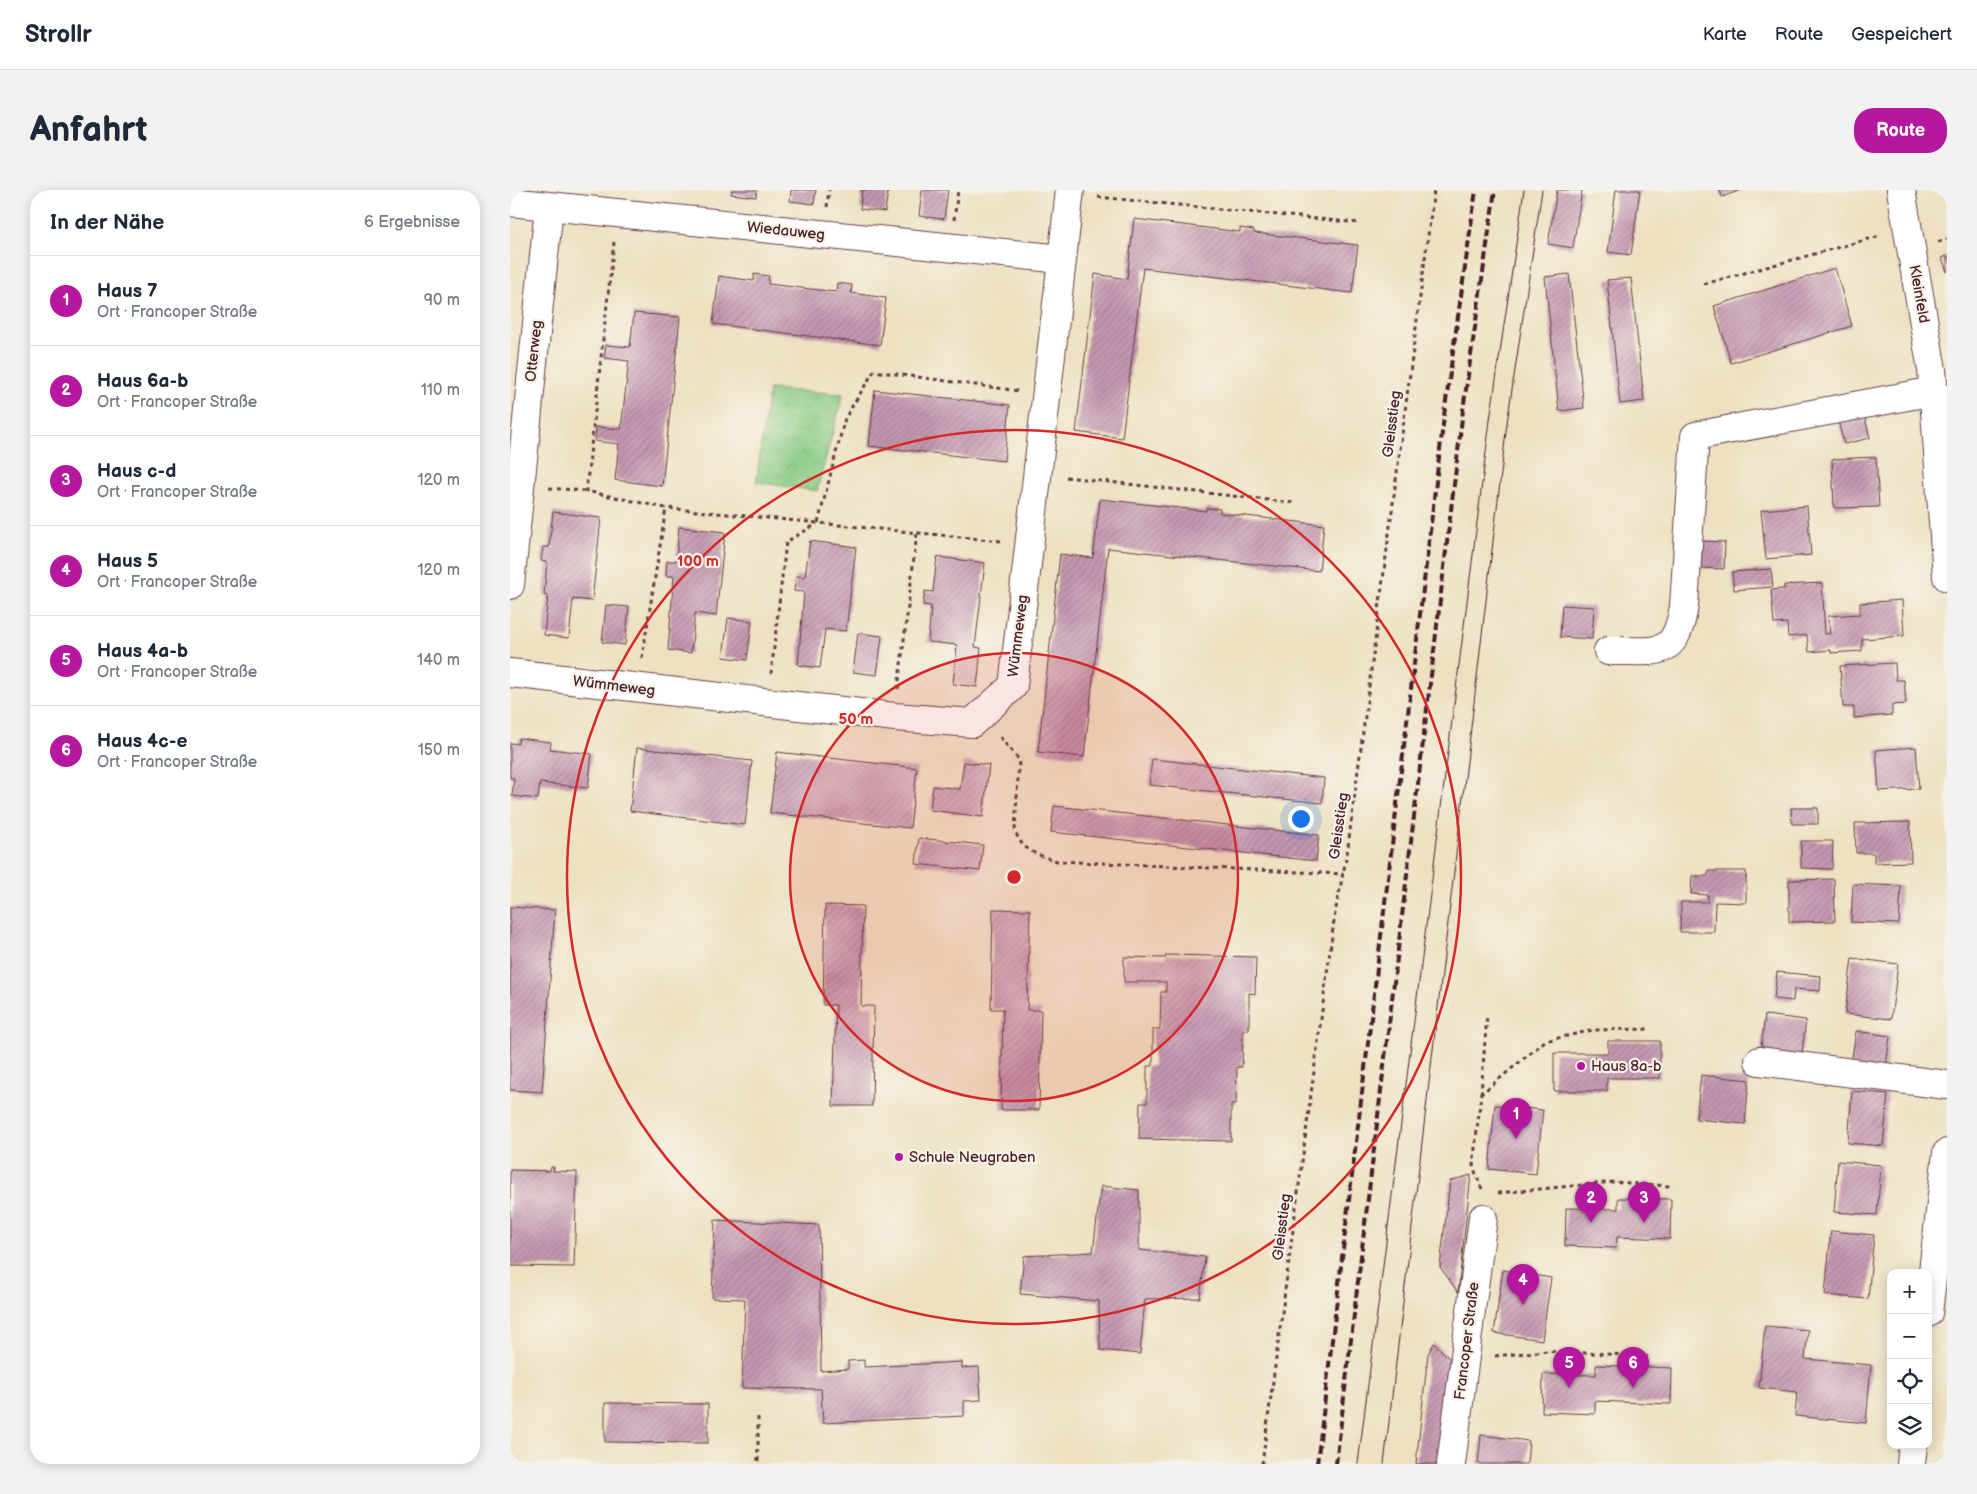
<!DOCTYPE html>
<html lang="de">
<head>
<meta charset="utf-8">
<style>
	body { margin:0; font-family:"Balsamiq Sans",sans-serif; background:#f2f2f3; color:#1f2937 }
	.controls { position:absolute; right:15px; bottom:15px; display:grid; overflow:hidden; border-radius:10px; box-shadow:0 2px 12px #0003 }
	.controls button { width:45px; height:45px; display:grid; place-items:center; padding:0; border:0; border-bottom:1px solid #e0e1e3; background:#fff; color:#1f2937; font:25px sans-serif }
	.you { position:absolute; left:790px; top:628px; width:18px; height:18px; margin:-12px; border:4px solid #fff; border-radius:50%; background:#1a73e8; box-shadow:0 0 0 8px #1a73e833 }
	.badge { display:grid; place-items:center; width:32px; height:32px; border-radius:50%; background:#b5179e; color:#fff; font-size:16px; font-weight:700 }
	.pin { position:absolute; translate:-50% -41px; filter:drop-shadow(0 1px 2px #0008) }
	.pin::after { content:''; position:absolute; top:26px; width:18px; height:15px; background:inherit; clip-path:polygon(0 0,100% 0,50% 100%) }
	.list { margin:0; padding:0; list-style:none }
	h2 { display:flex; justify-content:space-between; align-items:center; height:65px; margin:0; padding:0 20px; font-size:21px }
	h2 small { font-size:16px; font-weight:400; color:#747a83 }
	.list li { display:grid; grid-template-columns:32px 1fr auto; gap:15px; align-items:center; box-sizing:border-box; height:90px; padding:0 20px; border-top:1px solid #e0e1e3 }
	.list b { display:block; font-size:19px; white-space:nowrap }
	.list p { margin:0; font-size:16px; white-space:nowrap; color:#747a83 }
	.list em { font-size:16px; font-style:normal; color:#747a83 }
	.icon { flex:none; width:28px; height:28px; fill:none; stroke:currentColor; stroke-width:2; stroke-linecap:round; stroke-linejoin:round }
	.map { position:relative; flex:none; width:1437px; height:1274px; overflow:hidden; border-radius:20px }
	header { display:flex; align-items:center; gap:30px; box-sizing:border-box; height:70px; padding:0 25px; background:#fff; border-bottom:1px solid #e0e1e3 }
	header strong { font-size:24px }
	nav { display:flex; gap:28px; margin-inline-start:auto; font-size:18px }
	.intro { display:flex; align-items:center; justify-content:space-between; box-sizing:border-box; height:120px; padding:0 30px }
	h1 { margin:0; font-size:35px }
	.button { padding:12px 22px; border-radius:20px; background:#b5179e; color:#fff; font-size:18px; font-weight:700 }
	main { display:flex; gap:30px; padding:0 30px }
	aside { flex:1; background:#fff; border-radius:20px; box-shadow:0 2px 12px #0003 }
	.map>svg:first-child { display:block }
</style>
</head>
<body>
<header>
<strong>Strollr</strong>
<nav><a>Karte</a><a>Route</a><a>Gespeichert</a></nav>
</header>
<div class="intro"><h1>Anfahrt</h1><a class="button">Route</a></div>
<main>
<aside>
<h2>In der Nähe<small>6 Ergebnisse</small></h2>
<ul class="list">
<li><span class="badge">1</span><div><b>Haus 7</b><p>Ort · Francoper Straße</p></div><em>90 m</em></li>
<li><span class="badge">2</span><div><b>Haus 6a-b</b><p>Ort · Francoper Straße</p></div><em>110 m</em></li>
<li><span class="badge">3</span><div><b>Haus c-d</b><p>Ort · Francoper Straße</p></div><em>120 m</em></li>
<li><span class="badge">4</span><div><b>Haus 5</b><p>Ort · Francoper Straße</p></div><em>120 m</em></li>
<li><span class="badge">5</span><div><b>Haus 4a-b</b><p>Ort · Francoper Straße</p></div><em>140 m</em></li>
<li><span class="badge">6</span><div><b>Haus 4c-e</b><p>Ort · Francoper Straße</p></div><em>150 m</em></li>
</ul>
</aside>
<div class="map">
<svg width="1437" height="1274" viewBox="0 0 1437 1274">
	<defs>
		<pattern id="park-crowns" width="20" height="18" patternUnits="userSpaceOnUse" patternTransform="scale(1.25)"><rect width="20" height="18" fill="#88cb84"/><path d="M2 6a3 3 0 1 1 6 0M12 15a3 3 0 1 1 6 0" fill="none" stroke="#77ae72"/></pattern>
		<pattern id="building-hatch" width="6" height="6" patternUnits="userSpaceOnUse" patternTransform="scale(1.25)"><rect width="6" height="6" fill="#c497b1"/><path d="M-1 1l2-2M0 6l6-6M5 7l2-2" fill="none" stroke="#a17b90"/></pattern>
	</defs>
	<rect width="100%" height="100%" fill="#f7f3e8"/>
	<filter id="ink" filterUnits="userSpaceOnUse"><feTurbulence type="fractalNoise" baseFrequency=".02" numOctaves="2"/><feDisplacementMap in="SourceGraphic" scale="10" xChannelSelector="R" yChannelSelector="G"/><feConvolveMatrix kernelMatrix="1 2 1 2 8 2 1 2 1" color-interpolation-filters="sRGB"/></filter>
	<filter id="wash" filterUnits="userSpaceOnUse"><feTurbulence type="fractalNoise" baseFrequency=".0096" numOctaves="4" result="noise"/><feDisplacementMap in="SourceGraphic" scale="20" xChannelSelector="R" yChannelSelector="G"/><feGaussianBlur stdDeviation="1.12" result="paint"/><feColorMatrix in="noise" values="0 0 0 0 0 0 0 0 0 0 0 0 0 0 0 0 0 1.4 0 .05"/><feComposite in="paint" operator="in"/></filter>
	<g filter="url(#wash)">
		<rect width="100%" height="100%" fill="#ede1c1"/>
		<polygon fill="url(#park-crowns)" stroke="#697558" points="259,199 333,204 307,301 246,292"/>
		<g id="blocks">
			<g fill="url(#building-hatch)">
				<polygon points="222,0 247,0 246,7 221,4"/>
				<polygon points="281,0 306,0 304,14 280,11"/>
				<polygon points="352,0 378,0 375,22 350,19"/>
				<polygon points="412,0 438,0 434,29 409,26"/>
				<polygon points="1047,0 1072,0 1063,58 1038,54"/>
				<polygon points="1106,0 1130,0 1121,65 1098,62"/>
				<polygon points="1210,0 1231,0 1212,7"/>
				<polygon points="624,29 730,42 730,38 744,40 744,43 848,55 842,103 633,78 612,248 566,242 585,84 617,89"/>
				<polygon points="1437,66 1437,82 1432,68"/>
				<polygon points="1325,78 1342,136 1221,173 1204,116"/>
				<polygon points="244,84 259,86 258,94 326,102 327,93 342,95 341,103 376,108 370,155 203,134 209,86 244,91"/>
				<polygon points="1059,84 1074,218 1049,221 1035,87"/>
				<polygon points="1121,88 1134,211 1110,214 1097,90"/>
				<polygon points="124,123 170,127 152,296 105,290 109,254 85,251 86,237 111,239 119,171 94,168 96,155 120,157"/>
				<polygon points="365,200 500,215 494,271 359,256"/>
				<polygon points="1354,224 1360,248 1334,254 1328,231"/>
				<polygon points="1366,267 1369,317 1324,318 1322,269"/>
				<polygon points="590,309 696,321 696,318 710,319 710,323 814,335 809,381 598,358 574,567 528,562 550,364 583,368"/>
				<polygon points="1297,316 1301,365 1256,369 1251,320"/>
				<polygon points="43,322 91,328 82,411 63,409 59,448 34,445 38,406 34,405 37,372 31,371 33,357 39,357"/>
				<polygon points="169,337 215,342 206,426 185,423 181,463 158,460 164,386 156,386 157,371 166,371"/>
				<polygon points="300,351 346,357 336,441 315,439 310,478 288,475 294,402 284,401 286,386 295,387"/>
				<polygon points="1191,351 1215,352 1214,379 1190,378"/>
				<polygon points="427,367 475,373 465,457 471,458 467,497 443,494 447,455 418,452 421,416 413,415 415,401 423,402"/>
				<polygon points="1261,379 1263,397 1224,400 1222,382"/>
				<polygon points="1312,393 1315,444 1320,444 1318,426 1350,424 1350,413 1392,410 1394,446 1352,449 1352,461 1321,463 1321,460 1299,462 1297,445 1278,447 1277,433 1264,434 1261,400 1274,399 1274,395"/>
				<polygon points="96,415 119,417 115,455 92,452"/>
				<polygon points="1052,415 1084,417 1082,449 1050,447"/>
				<polygon points="218,428 242,431 237,470 213,467"/>
				<polygon points="348,443 372,446 367,485 343,482"/>
				<polygon points="1385,473 1386,490 1394,490 1396,514 1382,515 1382,525 1344,528 1344,517 1333,517 1330,476"/>
				<polygon points="9,548 41,552 40,559 82,564 78,598 30,593 28,609 2,606 4,588 0,588 0,553 8,554"/>
				<polygon points="1406,557 1409,599 1369,601 1366,560"/>
				<polygon points="127,558 242,571 235,635 120,621"/>
				<polygon points="267,562 407,578 400,638 260,623"/>
				<polygon points="642,569 814,588 812,613 639,595"/>
				<polygon points="454,572 479,575 473,627 420,620 423,596 450,599"/>
				<polygon points="544,616 809,645 806,671 541,642"/>
				<polygon points="1281,618 1308,618 1308,634 1282,634"/>
				<polygon points="1400,632 1401,672 1364,673 1364,663 1346,663 1345,633"/>
				<polygon points="409,648 473,655 470,681 406,674"/>
				<polygon points="1291,651 1323,651 1322,679 1291,678"/>
				<polygon points="1198,681 1236,681 1236,713 1205,712 1204,742 1170,742 1171,712 1198,712 1198,705 1181,704 1182,686 1198,686"/>
				<polygon points="1324,689 1325,731 1279,732 1279,690"/>
				<polygon points="1343,694 1391,696 1389,734 1341,732"/>
				<polygon points="315,715 353,716 351,816 364,816 362,916 323,916 326,815 313,815"/>
				<polygon points="0,717 45,720 32,902 0,900"/>
				<polygon points="483,719 520,720 517,820 531,820 529,920 491,920 493,819 481,819"/>
				<polygon points="656,765 746,767 745,804 739,803 739,840 733,840 732,877 727,877 726,914 721,914 721,951 629,949 630,913 637,913 637,876 643,876 643,839 650,839 651,802 656,802 656,792 614,792 614,767 656,768"/>
				<polygon points="1342,768 1388,774 1381,829 1335,824"/>
				<polygon points="1267,782 1311,786 1310,801 1284,799 1283,811 1264,809"/>
				<polygon points="1255,825 1296,830 1291,871 1250,865"/>
				<polygon points="1346,841 1380,846 1375,885 1340,881"/>
				<polygon points="1098,851 1150,851 1150,888 1097,888 1097,901 1044,901 1044,863 1098,863"/>
				<polygon points="1191,885 1239,890 1235,934 1186,929"/>
				<polygon points="1342,901 1378,904 1373,956 1338,953"/>
				<polygon points="985,915 1033,920 1026,984 979,979"/>
				<polygon points="1328,971 1371,975 1367,1025 1324,1022"/>
				<polygon points="41,977 44,977 43,981 67,982 64,1077 0,1076 0,980 40,981"/>
				<polygon points="961,985 948,1102 930,1077 940,991"/>
				<polygon points="591,996 629,1000 629,1060 695,1067 690,1108 635,1109 630,1164 590,1160 589,1111 510,1104 514,1066 583,1062"/>
				<polygon points="1108,1008 1161,1009 1160,1049 1107,1047 1106,1058 1055,1056 1056,1018 1108,1019"/>
				<polygon points="205,1030 309,1035 311,1181 338,1179 338,1171 354,1170 354,1177 452,1172 452,1178 469,1177 471,1210 454,1211 454,1226 313,1233 311,1199 232,1198 235,1109 202,1108"/>
				<polygon points="1321,1041 1364,1045 1358,1109 1315,1105"/>
				<polygon points="993,1080 1041,1088 1032,1150 984,1143"/>
				<polygon points="1255,1136 1298,1140 1295,1169 1361,1175 1356,1233 1285,1226 1287,1202 1249,1198"/>
				<polygon points="924,1153 940,1169 928,1274 906,1274 918,1164"/>
				<polygon points="1086,1175 1162,1178 1161,1214 1085,1211 1085,1224 1032,1222 1033,1184 1086,1185"/>
				<polygon points="95,1213 198,1214 198,1253 95,1252"/>
				<polygon points="971,1245 1019,1251 1017,1274 968,1274"/>
			</g>
		</g>
	</g>
	<g filter="url(#ink)">
		<use href="#blocks" fill-opacity="0" stroke="#623c42" stroke-width="1"/>
		<g fill="none" stroke-linecap="round" stroke-linejoin="round">
			<g stroke="#623c42" stroke-width="30">
				<g id="minor">
					<polyline points="1391,0 1422,180 1437,387"/>
					<polyline points="0,12 552,69"/>
					<polyline points="0,395 39,17"/>
					<path d="M1098,461c48,-1 67,10 76,-45l11,-170 239,-45"/>
					<polyline points="0,483 385,527 462,533 503,496 560,0"/>
					<polyline points="1249,871 1437,895"/>
					<polyline points="1418,1123 1437,963"/>
					<polyline points="941,1274 973,1028"/>
					<polyline points="1401,1274 1403,1255"/>
				</g>
			</g>
			<g stroke="#623c42" stroke-width="3" stroke-dasharray="4 4" stroke-linecap="butt">
				<polyline points="588,7 849,33"/>
				<polyline points="317,17 319,0"/>
				<polyline points="444,30 448,0"/>
				<polyline points="104,52 76,301 156,318 308,333"/>
				<polyline points="1428,52 1437,49"/>
				<polyline points="1194,94 1370,46"/>
				<polyline points="556,287 784,313"/>
				<polyline points="39,298 76,301"/>
				<polyline points="491,351 308,333 335,228 364,181 509,201"/>
				<polyline points="132,468 156,318"/>
				<polyline points="261,484 276,352 307,334"/>
				<polyline points="388,499 407,343"/>
				<path d="M490,547l19,23 -4,70c6,21 23,25 42,31l286,13"/>
				<polyline points="971,904 977,824"/>
				<polyline points="972,999 963,976 971,904 1035,851 1083,840 1141,839"/>
				<polyline points="988,1003 1104,992 1160,996"/>
				<polyline points="985,1166 1037,1161 1138,1166"/>
				<polyline points="248,1227 248,1274"/>
				<polyline points="752,1274 825,723 837,664 924,0"/>
			</g>
			<use href="#minor" stroke="#fff" stroke-width="28"/>
			<g stroke="#4a1f2b" stroke-width="1">
				<polyline points="848,1274 980,230 1014,0"/>
				<polyline points="874,1274 997,233 1032,0"/>
			</g>
			<g stroke="#4a1f2b" stroke-width="4" stroke-dasharray="8 4" stroke-linecap="butt">
				<polyline points="807,1274 935,218 966,0"/>
				<polyline points="826,1274 953,220 985,0"/>
			</g>
		</g>
	</g>
	<circle cx="504" cy="687" r="224" fill="#d62828" fill-opacity=".12"/>
	<g fill="none" stroke="#d62828" stroke-width="2.5">
		<circle cx="504" cy="687" r="224"/>
		<circle cx="504" cy="687" r="447"/>
	</g>
	<g fill="#b5179e" stroke="#f7f3e8" stroke-width="2">
		<circle cx="1071" cy="876" r="5"/>
		<circle cx="389" cy="967" r="5"/>
	</g>
	<g text-anchor="middle" dominant-baseline="central" stroke-width="4.5" stroke-linejoin="round" paint-order="stroke">
		<g font-size="15" fill="#4a1f2b" stroke="#f7f3e8">
			<text transform="translate(276 41) rotate(6)">Wiedauweg</text>
			<text transform="translate(1409 104) rotate(80)">Kleinfeld</text>
			<text transform="translate(24 161) rotate(-84)">Otterweg</text>
			<text transform="translate(882 234) rotate(-83)">Gleisstieg</text>
			<text transform="translate(508 446) rotate(-83)">Wümmeweg</text>
			<text transform="translate(104 496) rotate(7)">Wümmeweg</text>
			<text transform="translate(829 636) rotate(-82)">Gleisstieg</text>
			<text transform="translate(772 1037) rotate(-83)">Gleisstieg</text>
			<text transform="translate(957 1151) rotate(-83)">Francoper Straße</text>
		</g>
		<g font-size="15" fill="#4a1f2b" stroke="#f7f3e8" text-anchor="start">
			<text x="1081" y="876">Haus 8a-b</text>
			<text x="399" y="967">Schule Neugraben</text>
		</g>
	</g>
	<circle cx="504" cy="687" r="8" fill="#d62828" stroke="#f7f3e8" stroke-width="2.5"/>
	<g font-size="15" text-anchor="middle" font-weight="bold" fill="#d62828" stroke="#f7f3e8" stroke-width="4.5" stroke-linejoin="round" paint-order="stroke">
		<text x="188" y="376">100 m</text>
		<text x="346" y="534">50 m</text>
	</g>
</svg>
<div class="controls">
<button>+</button>
<button>−</button>
<button><svg class="icon" aria-label="locate" viewBox="0 0 24 24"><circle cx="12" cy="12" r="6"/><path d="M12 2v4M12 18v4M2 12h4M18 12h4"/></svg></button>
<button><svg class="icon" aria-label="layers" viewBox="0 0 24 24"><path d="M12 4l9 5-9 5-9-5zM3 14l9 5 9-5"/></svg></button>
</div>
<div class="you"></div>
<div class="pin badge" style="left:1006px;top:949px">1</div>
<div class="pin badge" style="left:1081px;top:1033px">2</div>
<div class="pin badge" style="left:1134px;top:1033px">3</div>
<div class="pin badge" style="left:1013px;top:1115px">4</div>
<div class="pin badge" style="left:1059px;top:1198px">5</div>
<div class="pin badge" style="left:1123px;top:1198px">6</div>
</div>
</main>
</body>
</html>
